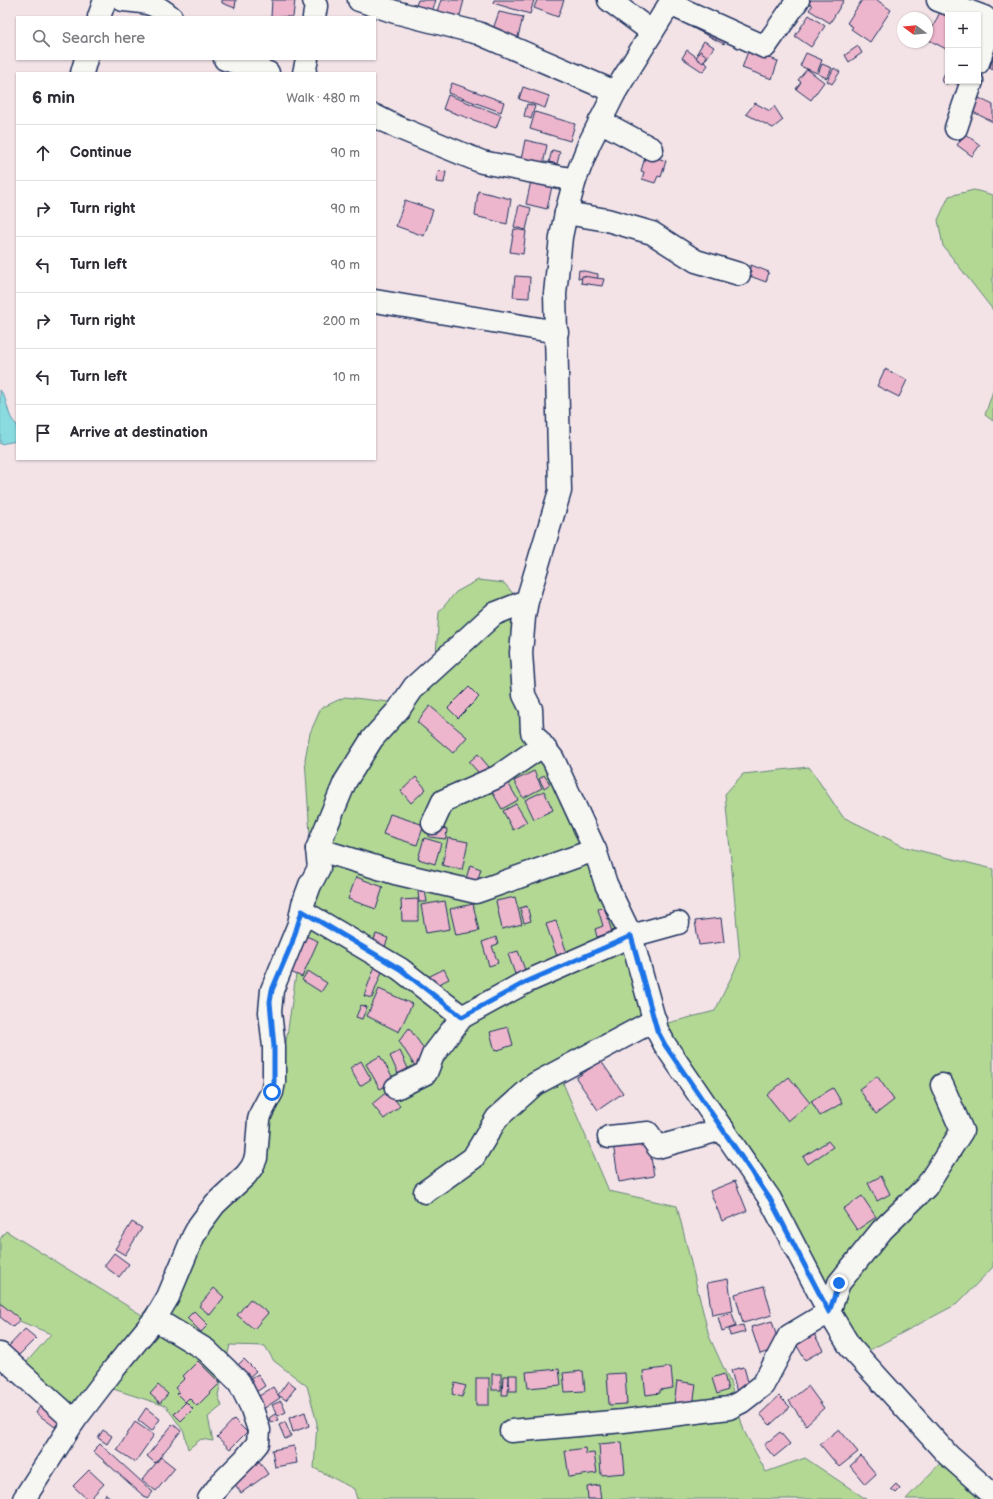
<!DOCTYPE html>
<html lang="en">
<head>
<meta charset="utf-8">
<style>
	body { margin:0; font-family:"Balsamiq Sans",sans-serif; background:#f2f2f3; color:#2b2b33 }
	.controls { position:absolute; right:12px; top:12px; display:grid; overflow:hidden; border-radius:0px; box-shadow:0 1px 3px #0004 }
	.controls button { width:36px; height:36px; display:grid; place-items:center; padding:0; border:0; border-bottom:1px solid #e1e1e2; background:#fff; color:#2b2b33; font:20px sans-serif }
	.compass { position:absolute; left:897px; top:12px; width:36px; height:36px; border-radius:50%; background:#fff; box-shadow:0 1px 3px #0004; rotate:286deg }
	.stop { position:absolute; width:12px; height:12px; margin:-9px; border:3px solid #1a73e8; border-radius:50%; background:#fff }
	.stop.end { background:#1a73e8; border-color:#fff; box-shadow:0 1px 4px #0008 }
	.list { margin:0; padding:0; list-style:none }
	h2 { display:flex; justify-content:space-between; align-items:center; height:52px; margin:0; padding:0 16px; font-size:17px }
	h2 small { font-size:13px; font-weight:400; color:#7c7c81 }
	.list li { display:grid; grid-template-columns:26px 1fr auto; gap:12px; align-items:center; box-sizing:border-box; height:56px; padding:0 16px; border-top:1px solid #e1e1e2 }
	.list b { display:block; font-size:15px; white-space:nowrap }
	.list em { font-size:13px; font-style:normal; color:#7c7c81 }
	.icon { flex:none; width:22px; height:22px; fill:none; stroke:currentColor; stroke-width:2; stroke-linecap:round; stroke-linejoin:round }
	.map { position:relative; flex:none; width:993px; height:1499px; overflow:hidden }
	.search { position:absolute; background:#fff; box-shadow:0 1px 3px #0004; left:16px; top:16px; width:360px; height:44px; display:flex; align-items:center; gap:10px; box-sizing:border-box; padding:0 14px; border-radius:0px; color:#7c7c81; font-size:15px }
	.panel { position:absolute; background:#fff; box-shadow:0 1px 3px #0004; left:16px; top:72px; width:360px; height:388px; border-radius:0px }
	.map>svg:first-child { display:block }
</style>
</head>
<body>
<div class="map">
<svg width="993" height="1499" viewBox="0 0 993 1499">
	<rect width="100%" height="100%" fill="#f3e3e7"/>
	<filter id="ink" filterUnits="userSpaceOnUse"><feTurbulence type="fractalNoise" baseFrequency=".025" numOctaves="2"/><feDisplacementMap in="SourceGraphic" scale="8" xChannelSelector="R" yChannelSelector="G"/><feConvolveMatrix kernelMatrix="1 2 1 2 8 2 1 2 1" color-interpolation-filters="sRGB"/></filter>
	<g filter="url(#ink)">
		<g fill="#b3d894" stroke="#678479">
			<polygon points="974,190 993,195 993,310 943,246 938,220 949,196"/>
			<polygon points="993,391 993,421 985,415"/>
			<polygon points="478,580 504,583 522,604 532,704 612,879 652,1027 715,1011 740,959 725,794 743,774 809,767 843,817 905,847 993,869 993,1267 957,1304 849,1361 773,1211 652,1027 560,1076 609,1191 677,1206 709,1336 730,1382 744,1431 766,1472 805,1458 866,1499 357,1499 354,1489 314,1468 317,1423 307,1386 274,1361 265,1346 230,1345 218,1395 222,1406 208,1417 213,1441 201,1439 188,1449 184,1432 166,1406 107,1387 80,1419 19,1371 51,1334 0,1313 0,1239 6,1231 142,1315 186,1257 235,1186 284,1056 312,865 305,759 310,733 321,708 345,697 398,703 435,668 439,612 456,592"/>
			<polygon points="948,1455 993,1499 906,1499"/>
		</g>
		<path fill="#89dbdf" stroke="#5d96ab" d="M0,390c9,10 6,27 17,35v16l-17,3z"/>
		<g fill="#edb6cc" stroke="#1b2f5e">
			<polygon points="222,0 236,0 235,8 222,3"/>
			<polygon points="272,0 295,0 293,17 271,17"/>
			<polygon points="418,0 436,0 430,17 414,11"/>
			<polygon points="441,0 464,0 458,23 435,17"/>
			<polygon points="494,0 534,0 530,14 493,3"/>
			<polygon points="537,0 564,0 558,17 534,8"/>
			<polygon points="811,0 844,0 830,23 809,10 812,6 809,3"/>
			<polygon points="862,0 877,0 891,10 870,42 851,29 853,27 847,23"/>
			<polygon points="499,12 523,17 517,41 492,32"/>
			<polygon points="940,12 948,16 948,50 927,39"/>
			<polygon points="809,15 825,26 811,47 795,36"/>
			<polygon points="692,16 729,35 724,44 687,25"/>
			<polygon points="704,41 714,47 706,59 697,53"/>
			<polygon points="858,46 862,53 849,62 845,55"/>
			<polygon points="687,50 708,65 703,72 682,58"/>
			<polygon points="700,51 707,56 703,63 696,58"/>
			<polygon points="748,51 778,61 772,79 742,68"/>
			<polygon points="806,53 822,60 817,73 800,66"/>
			<polygon points="993,56 993,69 990,68"/>
			<polygon points="822,64 832,68 827,78 818,74"/>
			<polygon points="948,67 949,81 947,84 941,81"/>
			<polygon points="834,68 840,72 832,84 827,81"/>
			<polygon points="807,69 824,82 811,100 796,89 801,82 798,80"/>
			<polygon points="951,81 961,81 959,85"/>
			<polygon points="452,83 504,102 501,112 448,93"/>
			<polygon points="523,87 549,96 545,108 519,99"/>
			<polygon points="448,95 501,115 496,128 443,109"/>
			<polygon points="977,97 993,105 993,122 971,111"/>
			<polygon points="755,103 770,111 774,106 783,120 773,128 746,114"/>
			<polygon points="527,104 535,106 531,119 524,116"/>
			<polygon points="535,112 575,124 570,141 530,129"/>
			<polygon points="965,134 980,145 972,156 957,145"/>
			<polygon points="525,140 547,145 543,165 521,160"/>
			<polygon points="552,150 560,152 557,164 549,162"/>
			<polygon points="646,154 666,161 661,177 658,176 655,183 642,179 644,172 641,171"/>
			<polygon points="438,171 446,172 444,183 436,182"/>
			<polygon points="531,181 552,186 547,209 526,204"/>
			<polygon points="478,191 511,199 507,224 475,216"/>
			<polygon points="405,200 433,210 424,236 396,226"/>
			<polygon points="519,205 531,208 526,230 514,227"/>
			<polygon points="514,229 526,231 523,254 510,252"/>
			<polygon points="751,265 769,272 766,282 747,275"/>
			<polygon points="579,270 598,274 597,282 578,278"/>
			<polygon points="515,276 530,277 529,298 513,297"/>
			<polygon points="582,276 604,279 602,286 581,283"/>
			<polygon points="885,369 907,380 899,397 877,386"/>
			<polygon points="469,687 479,697 458,718 448,708"/>
			<polygon points="430,706 467,737 453,753 417,722"/>
			<polygon points="478,754 494,773 485,780 469,762"/>
			<polygon points="534,771 542,788 523,798 514,781"/>
			<polygon points="544,775 550,784 544,788 539,779"/>
			<polygon points="416,777 426,789 411,803 401,791"/>
			<polygon points="507,781 518,800 502,809 491,790"/>
			<polygon points="544,791 553,810 534,819 525,800"/>
			<polygon points="516,804 527,822 513,830 503,811"/>
			<polygon points="390,814 424,825 417,845 383,834"/>
			<polygon points="430,827 447,829 446,839 429,837"/>
			<polygon points="424,838 441,843 435,864 418,859"/>
			<polygon points="448,838 468,842 462,870 442,865"/>
			<polygon points="470,865 481,869 477,882 466,879"/>
			<polygon points="356,877 383,887 376,909 348,899"/>
			<polygon points="425,890 427,902 419,902 418,891"/>
			<polygon points="515,897 522,924 502,929 496,901"/>
			<polygon points="418,899 418,921 402,921 401,900"/>
			<polygon points="445,901 450,929 426,933 421,905"/>
			<polygon points="473,904 479,931 456,935 450,909"/>
			<polygon points="527,906 531,921 524,923 520,908"/>
			<polygon points="604,907 614,938 608,940 606,934 597,937 595,929 603,926 598,909"/>
			<polygon points="721,918 724,942 699,945 695,921"/>
			<polygon points="556,921 569,959 559,962 546,924"/>
			<polygon points="301,934 318,941 302,977 286,970"/>
			<polygon points="376,934 388,938 385,947 373,943"/>
			<polygon points="496,937 498,944 492,946 498,963 489,966 482,942"/>
			<polygon points="518,951 525,970 515,974 508,954"/>
			<polygon points="376,963 384,966 372,998 364,996"/>
			<polygon points="444,969 449,979 433,987 428,977"/>
			<polygon points="308,971 327,983 321,992 302,980"/>
			<polygon points="379,989 412,1004 399,1032 367,1016"/>
			<polygon points="361,1005 367,1007 362,1019 356,1017"/>
			<polygon points="508,1027 513,1045 495,1051 490,1032"/>
			<polygon points="409,1028 427,1053 418,1071 399,1041"/>
			<polygon points="400,1051 411,1075 401,1080 390,1056"/>
			<polygon points="380,1056 395,1081 380,1089 366,1064"/>
			<polygon points="361,1061 371,1079 360,1086 350,1068"/>
			<polygon points="601,1061 623,1093 598,1110 576,1078"/>
			<polygon points="877,1076 894,1100 876,1114 859,1089"/>
			<polygon points="789,1077 810,1103 788,1121 767,1095"/>
			<polygon points="833,1088 842,1103 820,1116 811,1101"/>
			<polygon points="388,1091 400,1106 384,1119 372,1104"/>
			<polygon points="648,1138 654,1176 619,1182 613,1144"/>
			<polygon points="828,1141 833,1147 808,1164 803,1157"/>
			<polygon points="881,1176 890,1194 877,1201 868,1183"/>
			<polygon points="735,1181 747,1211 722,1221 710,1191"/>
			<polygon points="862,1196 876,1217 857,1230 843,1209"/>
			<polygon points="132,1222 142,1228 125,1255 115,1249"/>
			<polygon points="114,1253 129,1264 119,1277 104,1266"/>
			<polygon points="728,1279 733,1311 712,1315 707,1283"/>
			<polygon points="764,1286 772,1315 743,1323 735,1294"/>
			<polygon points="214,1288 224,1297 210,1315 199,1306"/>
			<polygon points="250,1299 268,1313 254,1329 237,1315"/>
			<polygon points="0,1303 20,1319 13,1327 0,1317"/>
			<polygon points="194,1311 208,1325 201,1332 187,1318"/>
			<polygon points="732,1313 736,1326 722,1331 718,1317"/>
			<polygon points="772,1321 780,1348 760,1354 751,1327"/>
			<polygon points="743,1325 745,1332 730,1336 729,1329"/>
			<polygon points="25,1329 36,1338 19,1355 8,1347"/>
			<polygon points="814,1334 823,1350 805,1360 796,1344"/>
			<polygon points="244,1359 256,1371 245,1381 233,1370"/>
			<polygon points="198,1361 220,1383 197,1406 189,1398 185,1402 177,1394 179,1392 175,1388 185,1378 183,1376"/>
			<polygon points="671,1367 673,1388 660,1390 660,1393 646,1395 643,1371"/>
			<polygon points="744,1367 751,1393 738,1396 731,1370"/>
			<polygon points="559,1369 561,1385 528,1388 526,1372"/>
			<polygon points="583,1371 585,1391 565,1392 563,1373"/>
			<polygon points="625,1373 627,1404 609,1405 607,1374"/>
			<polygon points="258,1374 265,1386 250,1396 242,1384"/>
			<rect x="492" y="1374" width="9" height="16"/>
			<polygon points="724,1374 728,1390 717,1394 712,1378"/>
			<rect x="509" y="1375" width="8" height="16"/>
			<polygon points="503,1376 509,1376 508,1395 502,1395"/>
			<rect x="476" y="1378" width="13" height="27"/>
			<polygon points="288,1381 296,1387 286,1400 278,1395"/>
			<polygon points="677,1381 696,1384 693,1406 674,1404"/>
			<polygon points="455,1383 466,1386 462,1397 452,1394"/>
			<polygon points="158,1385 168,1394 160,1403 150,1394"/>
			<polygon points="808,1386 824,1408 806,1425 789,1401"/>
			<polygon points="273,1387 280,1398 263,1409 256,1398"/>
			<polygon points="779,1396 790,1407 770,1425 760,1414"/>
			<polygon points="281,1401 286,1412 278,1416 272,1405"/>
			<polygon points="186,1402 193,1409 181,1421 174,1414"/>
			<polygon points="42,1403 62,1417 55,1427 36,1413"/>
			<polygon points="146,1408 160,1419 152,1431 138,1420"/>
			<polygon points="305,1412 309,1426 293,1432 289,1418"/>
			<polygon points="275,1414 278,1420 271,1423 269,1418"/>
			<polygon points="234,1419 247,1432 230,1449 217,1437"/>
			<polygon points="135,1422 154,1435 135,1462 117,1450"/>
			<polygon points="285,1422 291,1436 285,1439 279,1425"/>
			<polygon points="173,1424 181,1431 155,1463 147,1456"/>
			<polygon points="839,1429 858,1452 839,1467 820,1444"/>
			<polygon points="103,1430 112,1436 107,1444 98,1438"/>
			<polygon points="780,1432 790,1444 774,1457 764,1445"/>
			<polygon points="622,1442 625,1473 601,1475 599,1444"/>
			<polygon points="100,1444 153,1492 147,1499 93,1451"/>
			<polygon points="294,1446 297,1463 275,1467 272,1450"/>
			<polygon points="585,1448 586,1454 594,1453 597,1473 569,1477 565,1451"/>
			<polygon points="861,1456 876,1474 865,1484 850,1466"/>
			<polygon points="161,1457 175,1468 156,1491 142,1480"/>
			<polygon points="259,1461 268,1474 241,1493 232,1480"/>
			<polygon points="89,1470 104,1484 90,1499 87,1499 73,1486"/>
			<polygon points="896,1484 900,1489 896,1493 891,1489"/>
			<polygon points="599,1485 601,1499 588,1499 587,1487"/>
			<polygon points="106,1494 112,1499 103,1499"/>
		</g>
		<g fill="none" stroke-linecap="round" stroke-linejoin="round">
			<g stroke="#1b2f5e" stroke-width="25">
				<g id="minor">
					<path d="M123,0c23,2 30,2 48,17"/>
					<polyline points="359,0 395,12 478,33 615,92"/>
					<polyline points="609,0 652,32"/>
					<polyline points="672,0 615,92 589,144 575,180 566,213 561,237 555,294 560,491 527,601 524,617 521,653 524,695 531,709 532,732 553,759 595,850 606,884 631,936 657,1030 665,1045 770,1199 829,1312 850,1347 948,1455 993,1495"/>
					<polyline points="938,0 984,17 990,22 990,28 978,63"/>
					<polyline points="670,4 765,47 798,0"/>
					<polyline points="99,17 105,0"/>
					<polyline points="314,17 316,6 314,0"/>
					<polyline points="225,59 268,73"/>
					<polyline points="82,73 86,59"/>
					<polyline points="304,73 307,59"/>
					<polyline points="375,116 397,127 482,162 575,180"/>
					<polyline points="600,121 652,149"/>
					<polyline points="956,128 972,81"/>
					<polyline points="566,213 607,220 652,233 696,261 739,274"/>
					<polyline points="375,301 557,332"/>
					<polyline points="433,823 443,801 497,777 542,746"/>
					<polyline points="317,849 395,873 476,892 595,850"/>
					<polyline points="302,911 400,969 462,1017"/>
					<polyline points="396,1088 426,1073 433,1055 462,1017 526,982 631,936 678,923"/>
					<polyline points="609,1137 648,1133 658,1147 723,1129"/>
					<polyline points="425,1192 473,1158 497,1118 535,1084 655,1020"/>
					<polyline points="155,1319 168,1297 193,1237 200,1224 215,1204 246,1175 252,1167 256,1158 259,1120 261,1113 272,1092 274,1082 274,1047 270,1012 272,990 299,924 303,904 310,885 319,868 317,849 345,782 372,739 399,709 414,687 494,614 527,601"/>
					<polyline points="0,1354 74,1421 113,1370 155,1319 206,1350 239,1382 251,1406 259,1430 258,1443 245,1459 221,1483 209,1499"/>
					<polyline points="511,1431 623,1421 729,1408 741,1402 763,1385 789,1336 829,1312 839,1283 882,1230 926,1187 962,1131 942,1085"/>
					<polyline points="24,1499 74,1421"/>
				</g>
			</g>
			<use href="#minor" stroke="#f6f6f2" stroke-width="22"/>
		</g>
	</g>
	<g fill="none" stroke-linecap="round" stroke-linejoin="round" filter="url(#ink)">
		<polyline stroke="#1a73e8" stroke-width="5" points="272,1092 274,1082 274,1047 270,1002 272,990 292,943 302,911 400,969 462,1017 526,982 631,936 657,1030 665,1045 770,1199 829,1312 839,1283"/>
	</g>
</svg>
<div class="controls">
<button>+</button>
<button>−</button>
</div>
<svg class="compass" viewBox="-18 -18 36 36"><path d="M0-13l5 13h-10z" fill="#e53935"/><path d="M0 13l5-13h-10z" fill="#7c7c81"/></svg>
<div class="stop" style="left:272px;top:1092px"></div>
<div class="stop end" style="left:839px;top:1283px"></div>
<div class="search"><svg class="icon" aria-label="search" viewBox="0 0 24 24"><circle cx="10" cy="10" r="6"/><path d="M15 15l6 6"/></svg>Search here</div>
<section class="panel">
<h2>6 min<small>Walk · 480 m</small></h2>
<ul class="list">
<li><svg class="icon" aria-label="ahead" viewBox="0 0 24 24"><path d="M12 20V5M6 11l6-6 6 6"/></svg><div><b>Continue</b></div><em>90 m</em></li>
<li><svg class="icon" aria-label="right" viewBox="0 0 24 24"><path d="M7 20v-9h11M14 6l5 5-5 5"/></svg><div><b>Turn right</b></div><em>90 m</em></li>
<li><svg class="icon" aria-label="left" viewBox="0 0 24 24"><path d="M17 20v-9H6M10 6l-5 5 5 5"/></svg><div><b>Turn left</b></div><em>90 m</em></li>
<li><svg class="icon" aria-label="right" viewBox="0 0 24 24"><path d="M7 20v-9h11M14 6l5 5-5 5"/></svg><div><b>Turn right</b></div><em>200 m</em></li>
<li><svg class="icon" aria-label="left" viewBox="0 0 24 24"><path d="M17 20v-9H6M10 6l-5 5 5 5"/></svg><div><b>Turn left</b></div><em>10 m</em></li>
<li><svg class="icon" aria-label="arrive" viewBox="0 0 24 24"><path d="M6 21V4h12l-3 4 3 4H6"/></svg><div><b>Arrive at destination</b></div></li>
</ul>
</section>
</div>
</body>
</html>
